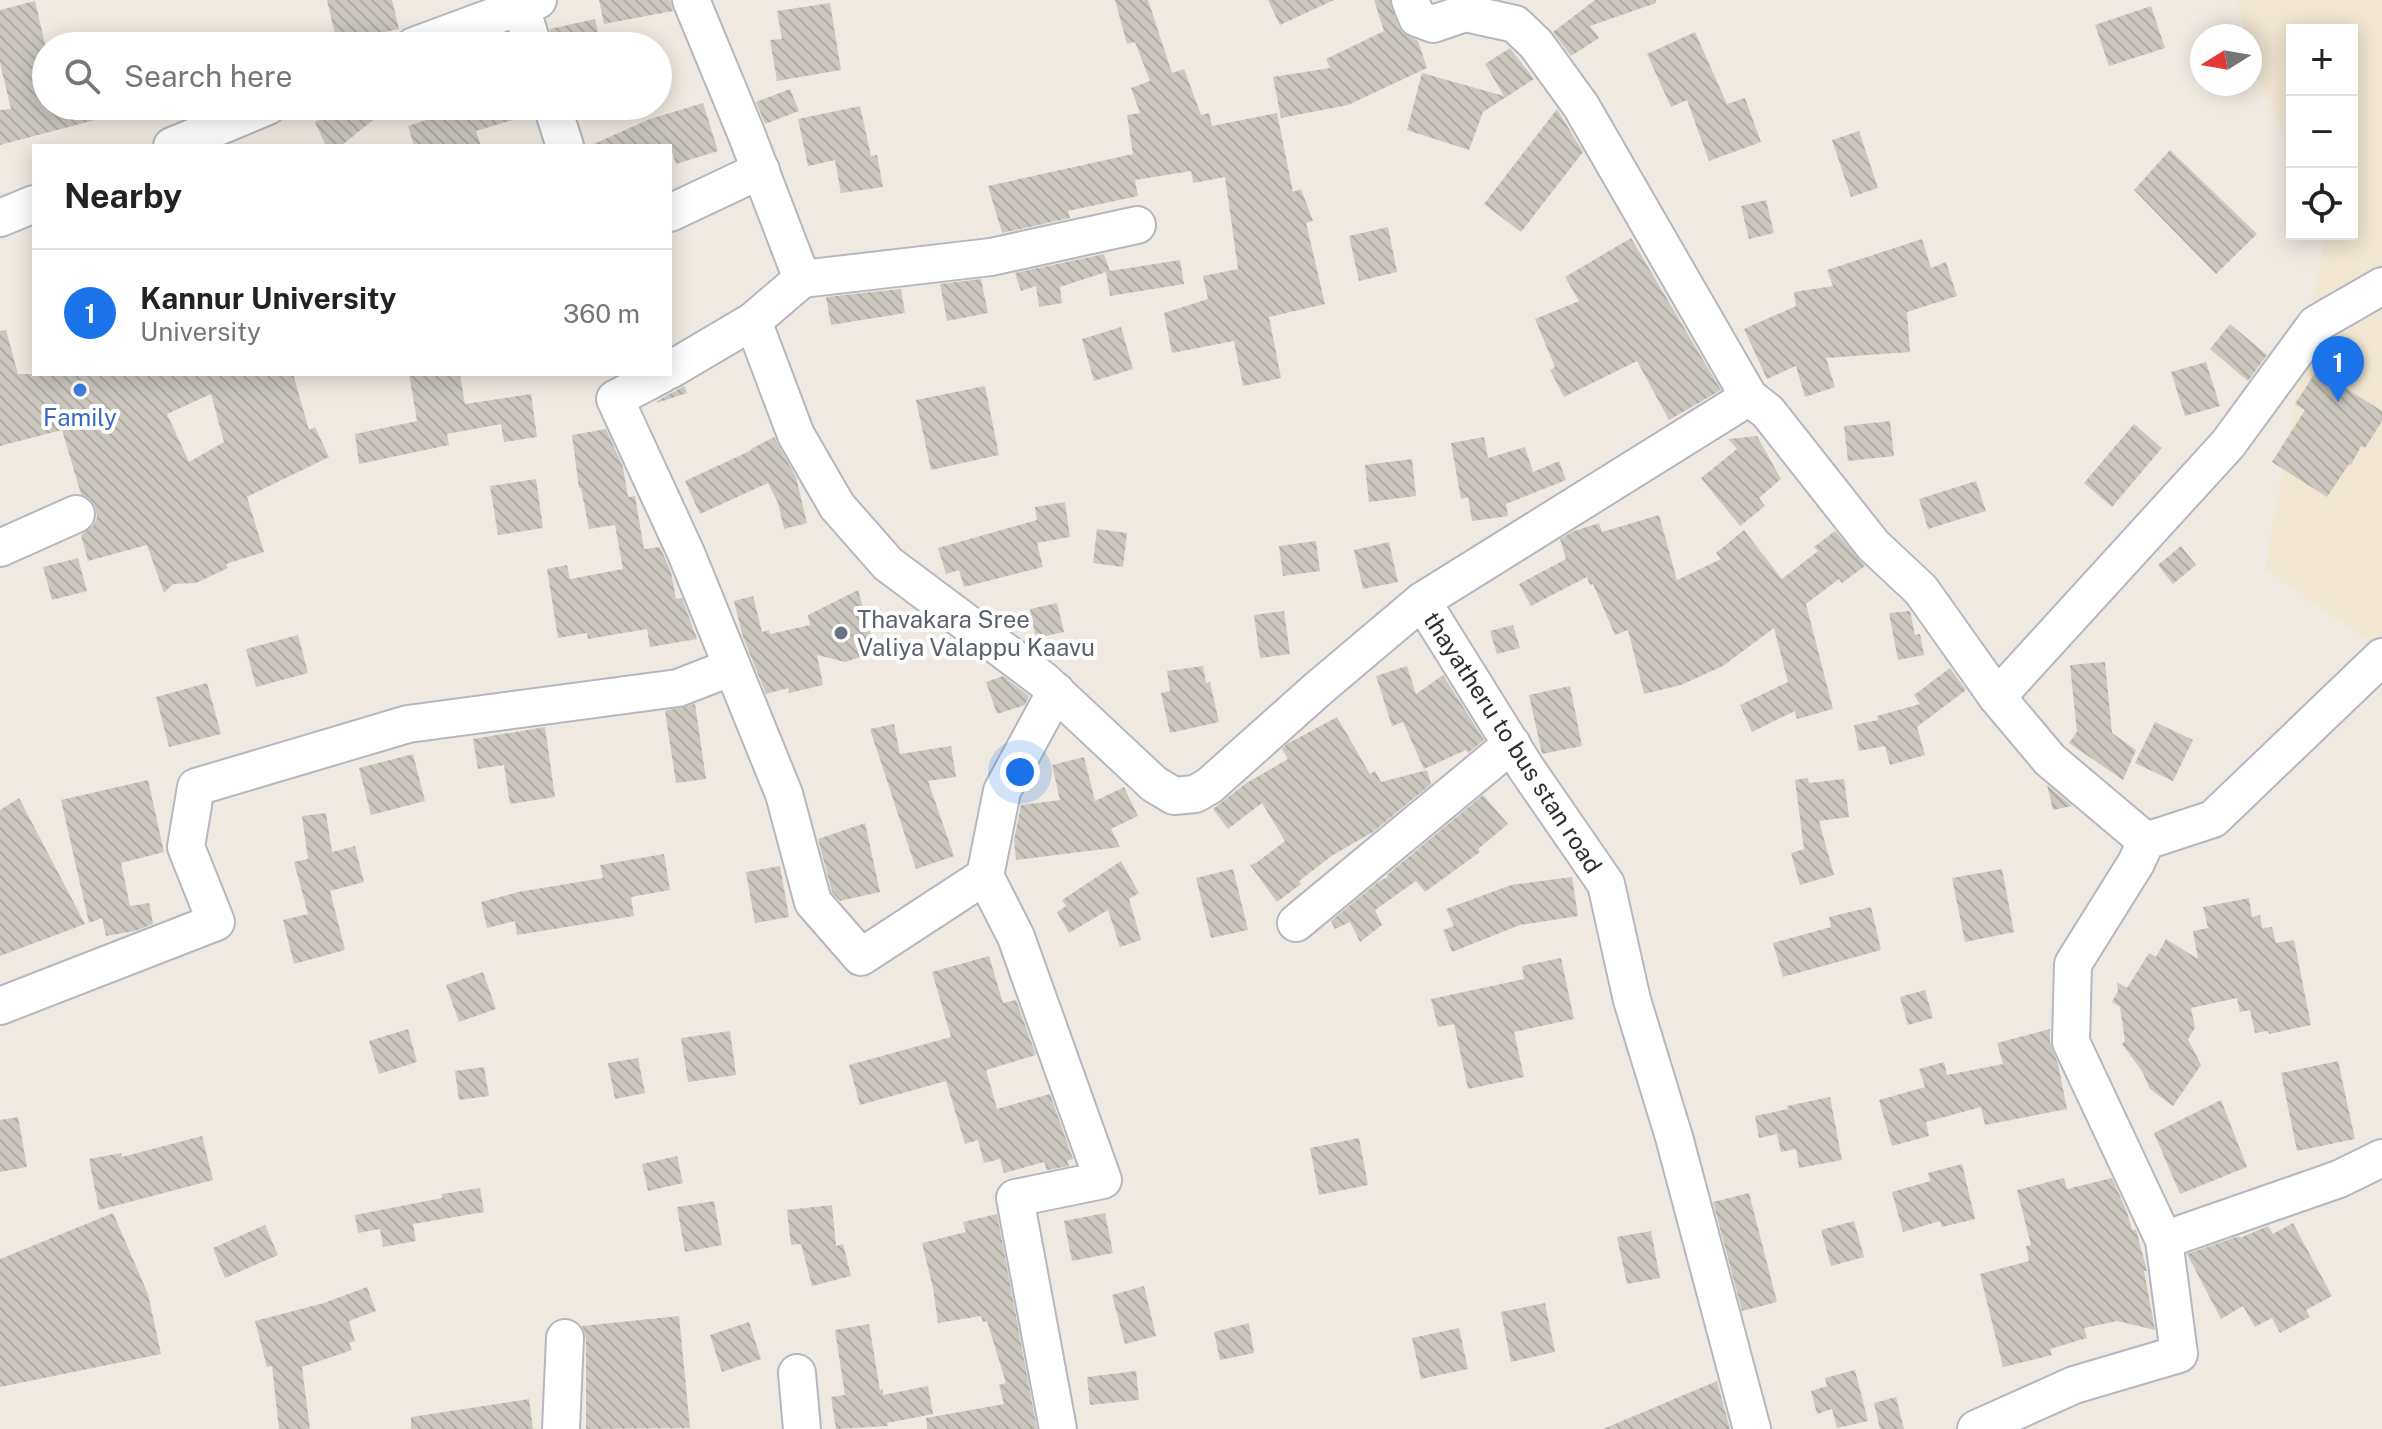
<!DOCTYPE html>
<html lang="en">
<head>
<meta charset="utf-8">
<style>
	body { margin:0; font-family:"Public Sans",sans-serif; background:#f2f2f2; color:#222 }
	.controls { position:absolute; right:24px; top:24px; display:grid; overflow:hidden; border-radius:0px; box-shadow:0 4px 20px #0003 }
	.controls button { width:72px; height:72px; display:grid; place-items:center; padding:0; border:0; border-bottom:2px solid #e0e0e0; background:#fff; color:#222; font:40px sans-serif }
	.compass { position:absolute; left:2190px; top:24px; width:72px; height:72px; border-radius:50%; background:#fff; box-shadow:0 4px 20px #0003; rotate:259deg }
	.you { position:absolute; left:1020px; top:772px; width:28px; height:28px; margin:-20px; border:6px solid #fff; border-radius:50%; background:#1a73e8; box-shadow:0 0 0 12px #1a73e833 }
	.badge { display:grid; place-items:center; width:52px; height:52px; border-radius:50%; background:#1a73e8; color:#fff; font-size:26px; font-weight:700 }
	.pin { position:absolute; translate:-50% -66px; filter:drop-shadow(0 2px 4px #0008) }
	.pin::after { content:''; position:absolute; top:42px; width:28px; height:24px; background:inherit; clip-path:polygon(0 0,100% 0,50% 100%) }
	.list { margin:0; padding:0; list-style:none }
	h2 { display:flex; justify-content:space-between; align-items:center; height:104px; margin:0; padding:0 32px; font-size:34px }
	h2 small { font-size:26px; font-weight:400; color:#767676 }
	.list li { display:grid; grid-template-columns:52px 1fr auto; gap:24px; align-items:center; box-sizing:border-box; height:128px; padding:0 32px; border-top:2px solid #e0e0e0 }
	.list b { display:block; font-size:30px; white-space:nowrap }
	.list p { margin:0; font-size:26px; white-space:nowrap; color:#767676 }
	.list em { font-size:26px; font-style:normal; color:#767676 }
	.icon { flex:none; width:44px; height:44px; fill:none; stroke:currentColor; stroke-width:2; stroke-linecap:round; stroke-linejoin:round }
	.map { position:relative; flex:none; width:2382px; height:1429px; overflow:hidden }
	.search { position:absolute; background:#fff; box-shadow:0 4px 20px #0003; left:32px; top:32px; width:640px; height:88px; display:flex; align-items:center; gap:20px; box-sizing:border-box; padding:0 28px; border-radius:44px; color:#767676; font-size:30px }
	.panel { position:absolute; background:#fff; box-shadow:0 4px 20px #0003; left:32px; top:144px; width:640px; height:232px; border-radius:0px }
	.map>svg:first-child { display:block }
</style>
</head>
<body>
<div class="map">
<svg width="2382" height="1429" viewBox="0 0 2382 1429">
	<defs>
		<pattern id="building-back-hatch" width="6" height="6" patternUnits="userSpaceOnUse" patternTransform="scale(2)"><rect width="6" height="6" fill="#cbc7bf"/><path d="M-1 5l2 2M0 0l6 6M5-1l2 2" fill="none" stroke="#afaba4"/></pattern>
	</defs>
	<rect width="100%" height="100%" fill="#efe9e1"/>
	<polygon fill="#f0e6d1" points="2237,0 2382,0 2382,650 2265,569 2325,234 2352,234 2352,30 2292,30 2292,151 2252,66 2250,36 2245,36"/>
	<g fill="url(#building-back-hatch)" fill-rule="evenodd">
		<polygon points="327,0 392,0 399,29 337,43"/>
		<polygon points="599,0 670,0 673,11 604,24"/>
		<polygon points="1115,0 1148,0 1172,73 1184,69 1201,115 1209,113 1212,126 1277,113 1293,192 1301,189 1313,221 1306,223 1325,304 1269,317 1281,378 1243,386 1234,341 1172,353 1164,313 1208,299 1203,276 1238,269 1225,177 1193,183 1191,171 1135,180 1138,196 1068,211 1070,218 1002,233 988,186 1133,154 1127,115 1140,113 1131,88 1150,81 1135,42 1127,44"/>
		<polygon points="1268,0 1334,0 1280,25"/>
		<polygon points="1374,0 1390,0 1398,26 1403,33 1418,41 1427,68 1348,105 1281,118 1273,77 1330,68 1326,59 1384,31"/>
		<polygon points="1595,0 1656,0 1656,3 1590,26 1599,38 1571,56 1553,32"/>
		<polygon points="35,1 46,48 46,106 117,106 118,114 0,145 0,110 11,109 0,63 0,10"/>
		<polygon points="830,3 841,70 777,81 770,40 782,39 777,11"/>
		<polygon points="2151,6 2165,48 2109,66 2095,25"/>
		<polygon points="595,19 601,46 553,46 550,29"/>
		<polygon points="1695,32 1727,104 1745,98 1761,142 1709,161 1687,100 1671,107 1647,54"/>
		<polygon points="1510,48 1534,79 1483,112 1469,150 1407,130 1422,73 1504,96 1485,64"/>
		<polygon points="790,89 799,111 765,124 756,102"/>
		<polygon points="703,103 718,151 676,164 670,146 589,146 650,119"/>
		<polygon points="348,106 390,106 341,146 326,146 315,122"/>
		<polygon points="468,106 532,106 533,114 476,131 481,146 414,146 408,126"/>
		<polygon points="860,106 871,156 877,155 883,187 841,193 835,160 808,166 798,119"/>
		<polygon points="1557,109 1583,152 1521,232 1484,204"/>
		<polygon points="1859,131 1878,188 1851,197 1832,140"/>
		<polygon points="2170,150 2257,234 2216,274 2134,190"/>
		<polygon points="1766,200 1774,233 1749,239 1741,206"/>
		<polygon points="1388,227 1397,272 1359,281 1349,236"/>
		<polygon points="1631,238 1721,390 1669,420 1637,361 1564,397 1550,370 1555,367 1535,319 1579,301 1565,277"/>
		<polygon points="1922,239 1931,268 1946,262 1957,296 1907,312 1910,352 1826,358 1835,387 1805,397 1796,366 1767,379 1744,329 1796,306 1794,292 1833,286 1827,270"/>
		<polygon points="1104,254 1110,271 1180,260 1184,284 1110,296 1106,272 1060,287 1062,303 1039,307 1036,286 1021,291 1015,273"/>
		<polygon points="981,279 988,313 947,321 940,284"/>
		<polygon points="901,289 905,313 831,325 826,297"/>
		<polygon points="2230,324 2267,355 2248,381 2210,349"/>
		<polygon points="1121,327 1133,369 1094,381 1082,339"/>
		<path d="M6,330l12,44h275l16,56 6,-3 14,30 -82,40 17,55 -38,12 2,4 -32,15 -23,1 -9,9 -17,-48 -59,16 -7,-26 12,-9 4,-9 -2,-11 -6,-8 -8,-4 -19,-64 -62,16v-115zM211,394l13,48 -35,20 -22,-48z"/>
		<polygon points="2206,362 2220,406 2185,416 2171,372"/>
		<polygon points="2317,370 2382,411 2382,421 2365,448 2361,446 2351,465 2349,464 2327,497 2272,462 2305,410 2295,404"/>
		<polygon points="409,374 460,374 465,404 531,394 537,437 504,442 501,424 447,434 449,445 359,464 355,434 417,421"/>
		<polygon points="684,386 687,393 657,403 657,401"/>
		<polygon points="985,386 999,455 931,470 916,400"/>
		<polygon points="1890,421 1894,456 1848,461 1844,426"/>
		<polygon points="2134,424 2162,448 2112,507 2084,483"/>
		<polygon points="606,429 623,467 628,497 635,496 644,549 660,547 671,572 676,599 682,598 697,639 650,647 647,629 588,639 587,633 558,638 547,569 567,565 570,579 623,569 615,525 589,529 581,488 579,488 572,435"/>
		<polygon points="1757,436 1781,479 1759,498 1765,506 1740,526 1701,478 1737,449 1728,439"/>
		<polygon points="774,437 796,477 807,523 784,529 778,503 768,483 700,514 685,481 752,450 751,449"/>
		<polygon points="1484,437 1488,458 1525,447 1533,472 1559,461 1566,480 1506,504 1508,516 1472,521 1468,497 1461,499 1451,443"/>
		<polygon points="1412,459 1416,496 1369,502 1365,465"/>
		<polygon points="536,479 543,528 498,535 490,486"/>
		<polygon points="1976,481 1986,511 1928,529 1919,499"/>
		<polygon points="1065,502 1070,537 1037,543 1043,567 964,587 959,570 946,574 938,548 1037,520 1035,507"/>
		<polygon points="1659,515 1677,580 1721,559 1716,553 1744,530 1782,579 1818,551 1814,547 1835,531 1865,566 1842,583 1839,579 1806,604 1833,709 1797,719 1795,711 1752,732 1740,705 1788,682 1774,628 1723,666 1681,685 1644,694 1628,630 1615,635 1593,584 1590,585 1587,577 1531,606 1519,584 1566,559 1560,539 1574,531 1599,523 1602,532"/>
		<polygon points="1097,529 1127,533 1123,567 1093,563"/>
		<polygon points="1316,541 1320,571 1283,576 1279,546"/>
		<polygon points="1389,542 1398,582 1363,589 1354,550"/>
		<polygon points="2181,546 2196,565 2173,584 2158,565"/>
		<polygon points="78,558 87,591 52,600 43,567"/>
		<polygon points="858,590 876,652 845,662 817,655 823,685 789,693 788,688 766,694 743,637 734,601 753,596 762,632 769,630 770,634 810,625 808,615"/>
		<polygon points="1057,603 1064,632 1036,638 1030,609"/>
		<polygon points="1284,611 1290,654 1260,658 1254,615"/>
		<polygon points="1910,611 1915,635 1920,634 1924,655 1898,660 1889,613"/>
		<polygon points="1513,625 1520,648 1497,654 1490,631"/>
		<polygon points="298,635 308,673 256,687 246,649"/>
		<polygon points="2105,662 2112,733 2136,750 2123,780 2069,743 2077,732 2070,665"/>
		<polygon points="1203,666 1206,683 1210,682 1219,722 1170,733 1161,693 1170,691 1167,671"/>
		<polygon points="1407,666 1416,694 1443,675 1484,740 1468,753 1466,750 1424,769 1403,722 1392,726 1376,676"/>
		<polygon points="1950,668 1966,690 1917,727 1925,755 1890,765 1885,746 1859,751 1854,725 1878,720 1877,716 1920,704 1914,695"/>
		<polygon points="1003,676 1029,696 1025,705 997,714 986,682"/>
		<polygon points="207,683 221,734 169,747 156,697"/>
		<polygon points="1570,686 1582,746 1542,754 1529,695"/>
		<polygon points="695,704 706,779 676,783 665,711"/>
		<polygon points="1337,717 1370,774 1375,771 1381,782 1427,770 1431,784 1373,832 1333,855 1299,881 1301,884 1277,902 1250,865 1256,863 1285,841 1262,803 1228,829 1213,809 1245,784 1288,759 1282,749 1287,744"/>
		<polygon points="2155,722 2193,740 2173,781 2135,763"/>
		<polygon points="894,724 900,754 951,746 956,777 928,781 954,856 916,869 870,729"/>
		<polygon points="545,727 555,797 510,804 504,765 478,769 473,739"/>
		<polygon points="413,754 425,801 371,815 359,768"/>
		<polygon points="1084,757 1095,801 1124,787 1138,816 1111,829 1120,847 1016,860 1014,840 1021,805 1060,800 1052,765"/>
		<polygon points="1808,778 1809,783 1844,779 1849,817 1819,821 1834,875 1800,885 1791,853 1804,849 1795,780"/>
		<polygon points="148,780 164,852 121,863 130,906 149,903 153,924 135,931 106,936 102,918 89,923 61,800"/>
		<polygon points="2047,785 2072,806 2053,810"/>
		<polygon points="1483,795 1508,824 1478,849 1480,852 1425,892 1416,881 1375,910 1382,925 1360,942 1350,922 1335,929 1331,921 1378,882 1388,877 1387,875"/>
		<polygon points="19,798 85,924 0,956 0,810"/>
		<polygon points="326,813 332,852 355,846 364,882 330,891 345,950 294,964 283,920 308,914 294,862 308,859 302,816"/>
		<polygon points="865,823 880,892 840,901 832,892 818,839"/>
		<polygon points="664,854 670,890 631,897 634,916 517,935 515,921 487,928 481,902 518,892 603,878 600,865"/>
		<polygon points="1121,861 1139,893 1129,899 1141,940 1120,947 1108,910 1069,933 1057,912 1066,906 1062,900"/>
		<polygon points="780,866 789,917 755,923 746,872"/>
		<polygon points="1233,869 1248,930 1211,938 1196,878"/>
		<polygon points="2002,869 2014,932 1965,942 1952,878"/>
		<polygon points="1572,877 1578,916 1520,925 1452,952 1443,930 1454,926 1446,909 1511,885"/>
		<polygon points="2249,898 2252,917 2260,915 2262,928 2272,927 2276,943 2294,940 2311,1025 2269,1034 2268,1031 2255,1033 2250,1010 2240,1012 2237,998 2191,1008 2195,1028 2188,1039 2201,1065 2173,1106 2150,1089 2142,1071 2122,1044 2125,1041 2120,1007 2112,1002 2118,991 2117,982 2127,988 2149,953 2156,957 2166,939 2198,959 2193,931 2208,928 2203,907"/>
		<polygon points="1871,907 1881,950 1783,977 1773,943 1831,927 1829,917"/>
		<polygon points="989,956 1003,1003 1016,1000 1036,1055 986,1070 997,1109 1050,1094 1073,1159 1067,1161 1069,1166 1047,1170 1044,1162 1004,1173 1000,1159 984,1163 978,1140 965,1144 946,1081 860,1105 849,1065 951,1037 932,972"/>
		<polygon points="1561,958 1574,1019 1514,1032 1524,1077 1468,1089 1454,1024 1438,1027 1431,999 1524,979 1522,966"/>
		<polygon points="483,972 496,1009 459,1022 446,985"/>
		<polygon points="1925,990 1933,1018 1908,1025 1900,997"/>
		<polygon points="408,1029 417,1062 379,1074 369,1041"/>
		<polygon points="2050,1029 2050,1042 2058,1064 2067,1109 1985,1125 1981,1107 1926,1122 1929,1136 1892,1146 1879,1100 1925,1087 1919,1069 1944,1062 1947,1075 2003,1064 1997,1043"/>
		<polygon points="730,1031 736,1075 688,1082 681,1038"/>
		<polygon points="638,1058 645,1093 615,1099 608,1063"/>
		<polygon points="2338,1061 2355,1139 2297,1151 2281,1073"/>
		<polygon points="484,1067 489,1096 459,1100 455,1071"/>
		<polygon points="1830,1097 1842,1160 1799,1168 1796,1149 1781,1152 1777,1134 1759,1138 1755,1116 1788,1109 1787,1106"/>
		<polygon points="2221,1100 2247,1167 2180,1194 2154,1133"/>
		<polygon points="18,1117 27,1167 0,1172 0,1120"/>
		<polygon points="202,1136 213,1180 99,1210 89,1159 121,1153 122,1157"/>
		<polygon points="1359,1138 1368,1185 1319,1195 1310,1148"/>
		<polygon points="677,1156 683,1183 648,1191 642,1164"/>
		<polygon points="1962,1164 1975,1219 1942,1227 1940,1221 1903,1232 1892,1192 1930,1181 1928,1173"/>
		<polygon points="2064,1178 2067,1189 2112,1178 2127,1212 2132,1230 2136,1230 2147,1271 2144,1271 2155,1330 2117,1321 2084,1328 2087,1338 2050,1349 2052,1355 2003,1367 1980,1274 2029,1261 2026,1246 2031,1245 2017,1190"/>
		<polygon points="480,1188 484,1212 413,1224 416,1241 383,1247 380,1229 358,1233 355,1215 442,1198 442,1194"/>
		<polygon points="1749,1193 1777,1302 1742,1311 1713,1202"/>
		<polygon points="714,1201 722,1245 685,1252 677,1207"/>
		<polygon points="832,1205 836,1246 843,1244 851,1276 812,1286 801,1244 791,1245 787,1210"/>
		<polygon points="113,1213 148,1294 161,1354 0,1387 0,1259"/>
		<polygon points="1105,1213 1113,1253 1072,1261 1064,1221"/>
		<polygon points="997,1214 1037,1429 927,1429 926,1418 1004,1404 999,1385 1006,1383 987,1321 983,1322 981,1316 938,1323 933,1288 922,1243 966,1232 963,1222"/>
		<polygon points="1854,1221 1864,1257 1831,1266 1821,1230"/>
		<polygon points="2293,1223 2332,1296 2306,1310 2310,1317 2280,1333 2272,1318 2255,1327 2243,1306 2221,1319 2187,1254 2239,1236 2240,1238 2268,1226 2273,1234"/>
		<polygon points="265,1225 278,1255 225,1278 213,1248"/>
		<polygon points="1651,1231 1660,1278 1627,1284 1617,1237"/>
		<polygon points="1144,1286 1156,1336 1125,1344 1112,1295"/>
		<polygon points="367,1287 376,1311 349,1321 355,1341 349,1343 352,1350 302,1367 310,1429 279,1429 272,1366 267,1367 255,1321 324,1303"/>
		<polygon points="1545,1303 1555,1352 1511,1362 1501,1312"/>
		<polygon points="679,1316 690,1428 586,1429 586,1339 582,1326"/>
		<polygon points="749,1322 761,1359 722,1372 710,1335"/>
		<polygon points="1249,1323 1254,1353 1220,1360 1214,1332"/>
		<polygon points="869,1324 880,1390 883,1389 883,1395 928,1386 933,1414 887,1423 888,1426 836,1429 831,1397 845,1395 835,1330"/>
		<polygon points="1459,1328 1468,1369 1421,1379 1412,1338"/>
		<polygon points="1855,1370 1868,1421 1837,1428 1832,1409 1817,1414 1811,1391 1827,1386 1825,1378"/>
		<polygon points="1136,1371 1139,1400 1090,1405 1087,1377"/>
		<polygon points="1717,1381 1730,1429 1603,1429"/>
		<polygon points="1896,1397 1904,1429 1880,1429 1874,1403"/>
		<polygon points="529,1399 533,1429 411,1429 411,1417"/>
	</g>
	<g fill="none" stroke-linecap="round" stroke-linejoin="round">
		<g stroke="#b4b7c1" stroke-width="40">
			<g id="minor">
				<polyline points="691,0 746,133 802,279 753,321 796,435 837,506 888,564 1043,680 1154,784 1174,796 1195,794 1209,786 1319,688 1422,601 1526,768 1606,884 1632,1000 1674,1137 1752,1429"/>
				<polyline points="1410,0 1417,18 1433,24 1465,13 1515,24 1536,44 1581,106 1749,397 1768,412 1873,545 1921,590 1997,697 2050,760 2146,841"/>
				<polyline points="521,7 533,46"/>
				<polyline points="414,46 538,0"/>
				<polyline points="552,106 565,146"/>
				<polyline points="172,146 268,106"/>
				<polyline points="670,213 761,170"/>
				<polyline points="0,218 34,204"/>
				<polyline points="802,279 991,257 1137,225"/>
				<polyline points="670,370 753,321"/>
				<polyline points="662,374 615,399 686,553 784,794 813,902 861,957 985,876"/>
				<polyline points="0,548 76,514"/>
				<polyline points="1422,601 1749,397"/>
				<polyline points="1056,691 1002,791 985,876 1016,937 1103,1180 1015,1198 1058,1429"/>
				<polyline points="1997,697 2228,444 2316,324 2382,286"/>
				<polyline points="1296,923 1512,744"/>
				<polyline points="0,1006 216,922 186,847 196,787 408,724 678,688 732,667"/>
				<polyline points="2164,1240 2339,1179 2382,1158"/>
				<polyline points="797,1373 802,1429"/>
				<polyline points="561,1429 565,1338"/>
				<polyline points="1976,1429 2074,1385 2179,1354 2164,1240 2071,1042 2073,964 2136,863 2146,841 2213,819 2382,657"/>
			</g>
		</g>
		<use href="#minor" stroke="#fff" stroke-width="36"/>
	</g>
	<circle fill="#3f7fe0" stroke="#fff" stroke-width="3" cx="80" cy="390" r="8"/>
	<circle fill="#6b7280" stroke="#fff" stroke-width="3" cx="841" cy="633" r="8"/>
	<g text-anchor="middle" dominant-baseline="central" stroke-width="8" stroke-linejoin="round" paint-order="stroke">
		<g font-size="24" fill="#366cbe" stroke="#fff">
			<text x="80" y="417">Family</text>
		</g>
		<g font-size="24" fill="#5b616d" stroke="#fff" text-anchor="start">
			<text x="857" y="619">Thavakara Sree<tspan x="857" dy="28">Valiya Valappu Kaavu</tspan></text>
		</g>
		<g font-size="24" fill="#2e2e2e" stroke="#fff">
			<text transform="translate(1513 742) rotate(57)">thayatheru to bus stan road</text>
		</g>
	</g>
</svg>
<div class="controls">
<button>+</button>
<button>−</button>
<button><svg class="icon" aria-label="locate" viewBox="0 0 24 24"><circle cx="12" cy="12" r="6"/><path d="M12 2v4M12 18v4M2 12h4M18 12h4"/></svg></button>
</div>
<svg class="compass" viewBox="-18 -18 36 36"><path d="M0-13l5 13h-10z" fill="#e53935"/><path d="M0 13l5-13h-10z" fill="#767676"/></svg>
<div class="you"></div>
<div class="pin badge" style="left:2338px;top:402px">1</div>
<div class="search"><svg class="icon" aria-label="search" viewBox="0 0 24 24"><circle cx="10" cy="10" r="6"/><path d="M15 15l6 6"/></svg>Search here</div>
<section class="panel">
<h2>Nearby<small></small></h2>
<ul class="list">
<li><span class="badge">1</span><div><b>Kannur University</b><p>University</p></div><em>360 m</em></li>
</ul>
</section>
</div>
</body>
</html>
